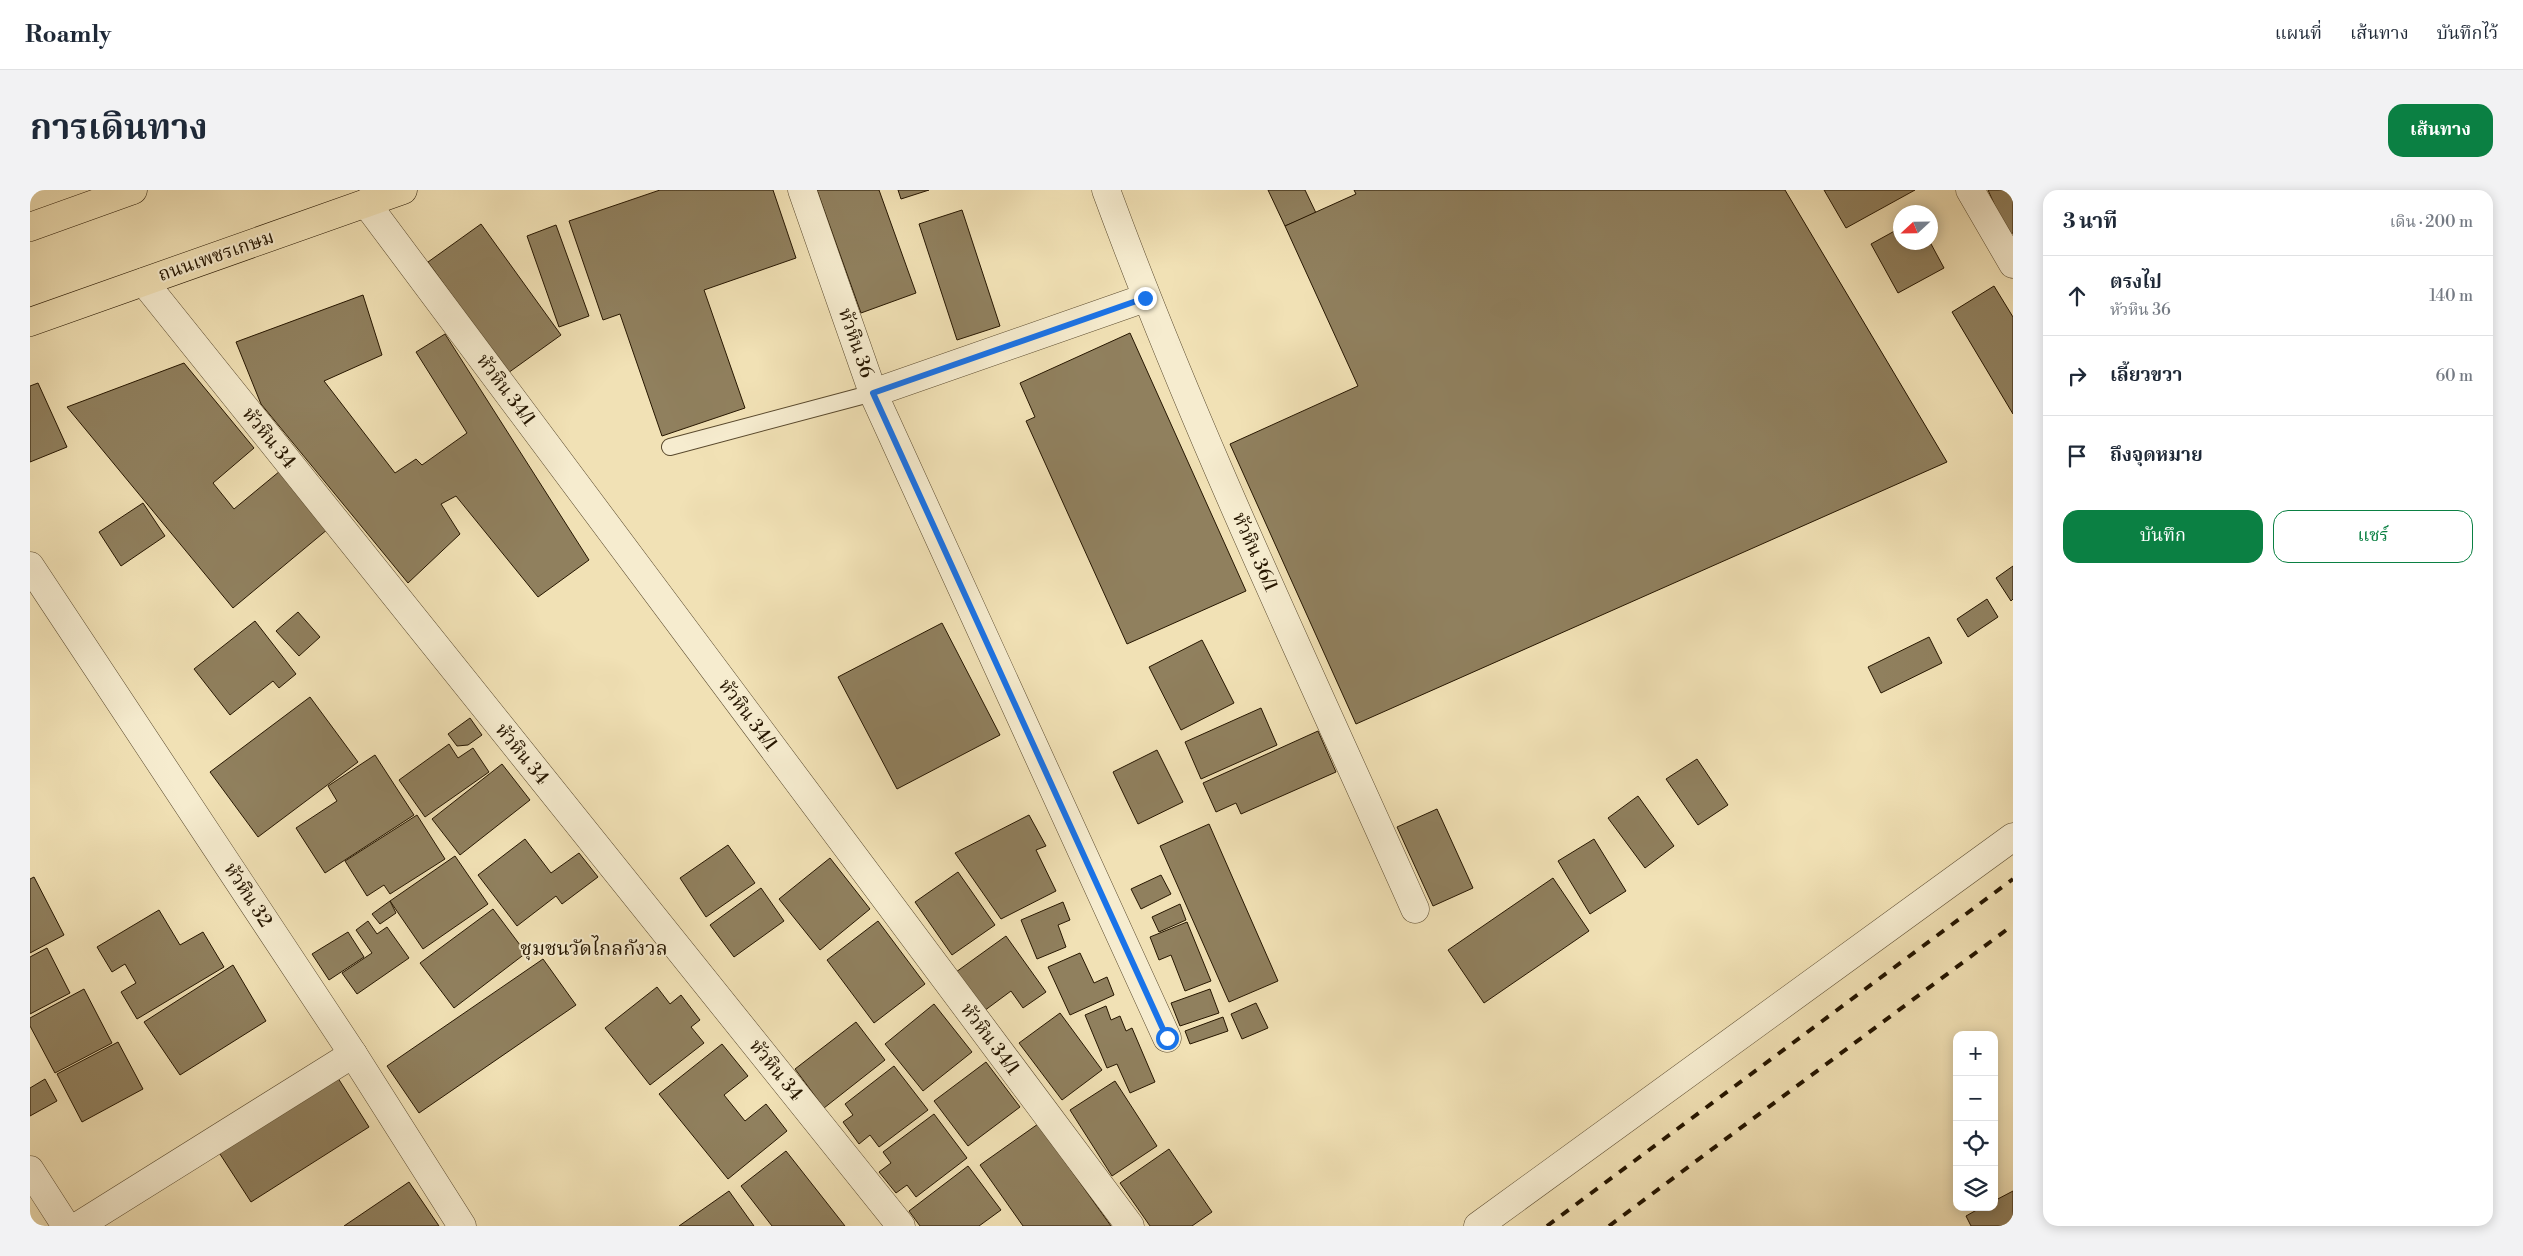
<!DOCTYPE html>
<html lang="th">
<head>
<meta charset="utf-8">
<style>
	body { margin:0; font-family:"Libre Bodoni","Noto Serif Thai",serif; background:#f2f2f3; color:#1f2937 }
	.controls { position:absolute; right:15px; bottom:15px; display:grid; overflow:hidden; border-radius:10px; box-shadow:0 2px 12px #0003 }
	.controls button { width:45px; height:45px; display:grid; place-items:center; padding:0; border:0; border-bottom:1px solid #e0e1e3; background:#fff; color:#1f2937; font:25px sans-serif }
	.compass { position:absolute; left:1863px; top:15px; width:45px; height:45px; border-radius:50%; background:#fff; box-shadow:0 2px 12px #0003; rotate:248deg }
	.stop { position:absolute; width:15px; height:15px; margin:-11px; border:4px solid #1a73e8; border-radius:50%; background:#fff }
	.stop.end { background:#1a73e8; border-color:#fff; box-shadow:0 1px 5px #0008 }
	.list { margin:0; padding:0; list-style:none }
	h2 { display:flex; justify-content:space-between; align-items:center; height:65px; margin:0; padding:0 20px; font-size:21px }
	h2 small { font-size:16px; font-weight:400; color:#747a83 }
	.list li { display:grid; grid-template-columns:32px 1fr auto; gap:15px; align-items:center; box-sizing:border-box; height:80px; padding:0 20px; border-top:1px solid #e0e1e3 }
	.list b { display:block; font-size:19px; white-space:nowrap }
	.list p { margin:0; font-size:16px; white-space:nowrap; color:#747a83 }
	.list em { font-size:16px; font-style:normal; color:#747a83 }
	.actions { display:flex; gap:10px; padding:15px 20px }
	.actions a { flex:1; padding:11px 0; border:1px solid #0b8043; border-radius:15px; text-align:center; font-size:18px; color:#0b8043 }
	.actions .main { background:#0b8043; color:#fff }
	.icon { flex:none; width:28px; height:28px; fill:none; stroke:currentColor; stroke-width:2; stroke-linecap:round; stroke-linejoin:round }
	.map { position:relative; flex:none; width:1983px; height:1036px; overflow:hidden; border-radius:15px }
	header { display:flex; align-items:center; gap:30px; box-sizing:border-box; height:70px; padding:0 25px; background:#fff; border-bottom:1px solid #e0e1e3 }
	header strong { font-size:24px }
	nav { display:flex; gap:28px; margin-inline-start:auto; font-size:18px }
	.intro { display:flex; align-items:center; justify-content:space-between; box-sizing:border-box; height:120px; padding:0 30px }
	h1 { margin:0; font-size:35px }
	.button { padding:12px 22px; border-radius:15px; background:#0b8043; color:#fff; font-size:18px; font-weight:700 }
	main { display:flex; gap:30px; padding:0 30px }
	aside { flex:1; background:#fff; border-radius:15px; box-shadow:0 2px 12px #0003 }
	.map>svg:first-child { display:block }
</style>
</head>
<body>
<header>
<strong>Roamly</strong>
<nav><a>แผนที่</a><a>เส้นทาง</a><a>บันทึกไว้</a></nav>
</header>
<div class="intro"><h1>การเดินทาง</h1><a class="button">เส้นทาง</a></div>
<main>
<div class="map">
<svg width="1983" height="1036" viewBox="0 0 1983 1036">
	<rect width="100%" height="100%" fill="#f1e1b5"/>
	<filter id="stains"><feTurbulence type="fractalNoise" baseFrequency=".004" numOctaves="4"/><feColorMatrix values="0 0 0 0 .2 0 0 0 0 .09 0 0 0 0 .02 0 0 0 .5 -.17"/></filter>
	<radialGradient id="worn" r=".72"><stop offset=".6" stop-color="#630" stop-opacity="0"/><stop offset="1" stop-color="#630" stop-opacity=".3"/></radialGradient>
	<g fill="#90805e" stroke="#261600">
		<polygon points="630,0 743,0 766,68 674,100 715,218 632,246 590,124 573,130 539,31"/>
		<polygon points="787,0 849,0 886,103 831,123"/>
		<polygon points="868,0 899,0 871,9"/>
		<polygon points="1238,0 1275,0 1286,23 1255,36"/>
		<polygon points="1324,0 1755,0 1917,272 1326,534 1200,254 1328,196 1255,36 1326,4"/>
		<polygon points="1794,0 1885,0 1816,38"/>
		<polygon points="1958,0 1983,0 1983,43 1978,45"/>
		<polygon points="932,20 970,136 927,150 889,34"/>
		<polygon points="451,34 531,145 478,183 398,72"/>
		<polygon points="526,35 559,126 529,137 497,46"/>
		<polygon points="1870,38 1870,52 1900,52 1914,78 1868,103 1841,54"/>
		<polygon points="1964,96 1983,127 1983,224 1922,122"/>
		<polygon points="333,105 352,165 294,191 365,283 386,269 392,275 437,243 386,162 415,144 559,370 508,407 426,306 411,314 430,344 378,393 231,214 206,152"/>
		<polygon points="1100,143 1216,401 1097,454 996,231 1005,227 990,193"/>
		<polygon points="154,173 224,258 183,293 204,319 250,281 298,339 203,418 37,217"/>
		<polygon points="8,193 37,257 0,272 0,196"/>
		<polygon points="113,313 135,346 91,376 69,342"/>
		<polygon points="1983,376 1983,409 1981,411 1966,388"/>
		<polygon points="1957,409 1968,427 1938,447 1927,429"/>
		<polygon points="268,422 290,447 269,466 246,441"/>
		<polygon points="225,431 266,484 249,498 243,491 200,525 164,479"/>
		<polygon points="912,433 970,545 867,599 808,487"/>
		<polygon points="1899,447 1912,473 1851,503 1838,477"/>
		<polygon points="1172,450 1204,513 1151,540 1119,477"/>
		<polygon points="280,507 328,572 228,647 180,582"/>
		<polygon points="1231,518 1247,555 1171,589 1155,552"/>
		<polygon points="440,528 452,545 438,555 427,556 418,544"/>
		<polygon points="1288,541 1306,582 1211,624 1206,613 1186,622 1173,593"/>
		<polygon points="419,554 428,568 443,558 459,582 395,627 369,590"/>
		<polygon points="1127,560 1153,612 1108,634 1083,582"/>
		<polygon points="345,565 384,625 295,683 266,638 307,611 298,596"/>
		<polygon points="1667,569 1698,615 1668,635 1636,589"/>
		<polygon points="472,574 500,610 430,665 402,629"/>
		<polygon points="1608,606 1644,656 1615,678 1578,628"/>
		<polygon points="1407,619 1443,698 1403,716 1367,637"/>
		<polygon points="387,625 415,669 360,704 354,695 337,706 315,671"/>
		<polygon points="999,625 1016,656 1006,660 1026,701 971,729 925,663"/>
		<polygon points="1179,634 1248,791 1199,812 1130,656"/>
		<polygon points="495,649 521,683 549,663 568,687 532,714 526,706 487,736 448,685"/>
		<polygon points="1564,649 1596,701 1560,724 1528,671"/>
		<polygon points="698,655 725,693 676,727 650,688"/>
		<polygon points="425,666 458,714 393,759 360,711"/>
		<polygon points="800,668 840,719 790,760 749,709"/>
		<polygon points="928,682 965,735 922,765 885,712"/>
		<polygon points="1131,685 1141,704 1111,719 1101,699"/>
		<polygon points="4,687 34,745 0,763 0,689"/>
		<polygon points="1523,688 1559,741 1454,813 1418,760"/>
		<polygon points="731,698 754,731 704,767 680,735"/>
		<polygon points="360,711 366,723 350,734 342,724"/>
		<polygon points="1033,712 1040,730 1028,735 1036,757 1007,769 991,730"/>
		<polygon points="1150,714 1156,730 1129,742 1122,727"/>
		<polygon points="463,719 496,763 424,818 390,773"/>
		<polygon points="129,720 150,755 173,742 194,777 107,829 91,802 106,793 95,774 82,782 67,757"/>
		<polygon points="338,731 347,744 357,737 379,768 327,804 312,783 342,763 326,740"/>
		<polygon points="848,731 895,794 844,833 797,770"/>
		<polygon points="1157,732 1181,791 1155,801 1141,765 1129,770 1120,747"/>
		<polygon points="318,742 334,767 299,790 282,764"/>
		<polygon points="976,746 1016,802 993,818 981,801 954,821 926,782"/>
		<polygon points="17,758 40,803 0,824 0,767"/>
		<polygon points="1050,763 1064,793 1077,787 1084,805 1040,825 1018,777"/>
		<polygon points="513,769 546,815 389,923 357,876"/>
		<polygon points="203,775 236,831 150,885 114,832"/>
		<polygon points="627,797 640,814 651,805 670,830 661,837 674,853 620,895 575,838"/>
		<polygon points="54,799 82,853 25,883 0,836 0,828"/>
		<polygon points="1180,799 1189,823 1150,836 1141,813"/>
		<polygon points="1226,813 1238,838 1212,849 1201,824"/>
		<polygon points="904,814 942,862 893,901 855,854"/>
		<polygon points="1076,816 1081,830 1090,826 1096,841 1102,838 1125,892 1100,903 1087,874 1077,878 1055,825"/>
		<polygon points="1030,823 1072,880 1032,910 989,853"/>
		<polygon points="1193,827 1198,841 1160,854 1155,841"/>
		<polygon points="826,832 855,870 794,918 765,879"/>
		<polygon points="88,852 113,899 52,932 27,884"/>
		<polygon points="692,854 718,886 694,905 715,931 736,914 757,941 698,989 629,904"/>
		<polygon points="956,872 990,917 938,956 904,911"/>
		<polygon points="864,876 898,920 849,957 840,945 829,954 813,932 823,925 815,914"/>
		<polygon points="306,885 339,937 221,1012 188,961"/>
		<polygon points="15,889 27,911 0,926 0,898"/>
		<polygon points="1085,891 1127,956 1082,986 1040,920"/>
		<polygon points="904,924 937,968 886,1007 877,995 866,1003 849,982 861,973 853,962"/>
		<polygon points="1008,934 1081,1036 993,1036 950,975"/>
		<polygon points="1139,959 1182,1022 1162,1036 1120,1036 1090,993"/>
		<polygon points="756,961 815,1036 742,1036 711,996"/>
		<polygon points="938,976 971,1020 949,1036 890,1036 879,1021"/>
		<polygon points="379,992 409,1036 314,1036"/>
		<polygon points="699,1001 724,1036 649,1036"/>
		<polygon points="1983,1001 1983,1036 1941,1036 1936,1026 1952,1017 1964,1017 1964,1011"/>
	</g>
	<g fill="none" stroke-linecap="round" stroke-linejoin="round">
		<g stroke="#59492d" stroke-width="18">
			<polyline id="lane" points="640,257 843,203"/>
		</g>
		<g stroke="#59492d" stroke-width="29">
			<g id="street">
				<polyline points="772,0 843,203 1137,848"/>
				<path d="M1076,0c90,245 203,481 309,719"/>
				<polyline points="1940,0 1983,74"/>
				<polyline points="336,13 1100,1036"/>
				<polyline points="114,92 871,1036"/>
				<polyline points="843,203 1115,108"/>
				<polyline points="0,376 323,864 432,1036"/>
				<polyline points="0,980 36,1036"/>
				<polyline points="48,1036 323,864"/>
				<polyline points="1448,1036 1983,647"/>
			</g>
		</g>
		<g stroke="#261600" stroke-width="29">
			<g id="primary">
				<polyline points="0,37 103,0"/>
				<polyline points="0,132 373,0"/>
			</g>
		</g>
		<use href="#lane" stroke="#f6eccf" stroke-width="16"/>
		<use href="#street" stroke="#f6eccf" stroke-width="28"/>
		<use href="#primary" stroke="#f1e1b5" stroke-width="28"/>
		<g stroke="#261600" stroke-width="4" stroke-dasharray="9 9" stroke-linecap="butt">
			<polyline points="1517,1036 1983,689"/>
			<polyline points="1579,1036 1983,735"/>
		</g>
	</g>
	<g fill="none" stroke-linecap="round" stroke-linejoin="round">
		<polyline stroke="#1a73e8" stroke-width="6" points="1115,108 843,203 1137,848"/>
	</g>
	<g text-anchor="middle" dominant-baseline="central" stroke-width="4" stroke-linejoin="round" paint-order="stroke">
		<g font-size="19" fill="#261600" stroke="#f6eccf">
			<text transform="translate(186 66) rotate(-19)">ถนนเพชรเกษม</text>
			<text transform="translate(826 153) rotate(71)">หัวหิน 36</text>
			<text transform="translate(476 200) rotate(53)">หัวหิน 34/1</text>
			<text transform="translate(239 248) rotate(51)">หัวหิน 34</text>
			<text transform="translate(1225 362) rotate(66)">หัวหิน 36/1</text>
			<text transform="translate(718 525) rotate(53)">หัวหิน 34/1</text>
			<text transform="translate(492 564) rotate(51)">หัวหิน 34</text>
			<text transform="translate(218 705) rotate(57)">หัวหิน 32</text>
			<text transform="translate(960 849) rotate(53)">หัวหิน 34/1</text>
			<text transform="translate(746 880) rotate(51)">หัวหิน 34</text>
		</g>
		<g font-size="20" fill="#261600" stroke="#f6eccf">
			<text x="564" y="759">ชุมชนวัดไกลกังวล</text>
		</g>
	</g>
	<rect width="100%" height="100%" filter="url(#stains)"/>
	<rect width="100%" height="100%" fill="url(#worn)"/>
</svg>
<div class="controls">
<button>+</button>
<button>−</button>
<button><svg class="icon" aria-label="locate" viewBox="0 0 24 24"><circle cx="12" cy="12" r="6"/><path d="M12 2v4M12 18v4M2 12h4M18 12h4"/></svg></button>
<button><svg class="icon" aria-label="layers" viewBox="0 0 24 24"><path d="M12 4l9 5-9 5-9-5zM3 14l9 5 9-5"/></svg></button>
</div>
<svg class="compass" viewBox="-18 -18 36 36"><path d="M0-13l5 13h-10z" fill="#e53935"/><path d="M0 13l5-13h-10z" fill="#747a83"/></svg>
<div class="stop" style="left:1137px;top:848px"></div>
<div class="stop end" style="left:1115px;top:108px"></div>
</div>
<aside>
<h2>3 นาที<small>เดิน · 200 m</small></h2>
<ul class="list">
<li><svg class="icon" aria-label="ahead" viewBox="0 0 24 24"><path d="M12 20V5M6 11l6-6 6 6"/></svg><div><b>ตรงไป</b><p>หัวหิน 36</p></div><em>140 m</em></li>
<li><svg class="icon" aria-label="right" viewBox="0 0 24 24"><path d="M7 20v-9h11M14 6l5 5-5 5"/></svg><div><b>เลี้ยวขวา</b></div><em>60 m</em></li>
<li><svg class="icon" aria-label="arrive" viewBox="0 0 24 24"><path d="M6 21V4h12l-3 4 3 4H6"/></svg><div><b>ถึงจุดหมาย</b></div></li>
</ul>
<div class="actions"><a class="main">บันทึก</a><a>แชร์</a></div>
</aside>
</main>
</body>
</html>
